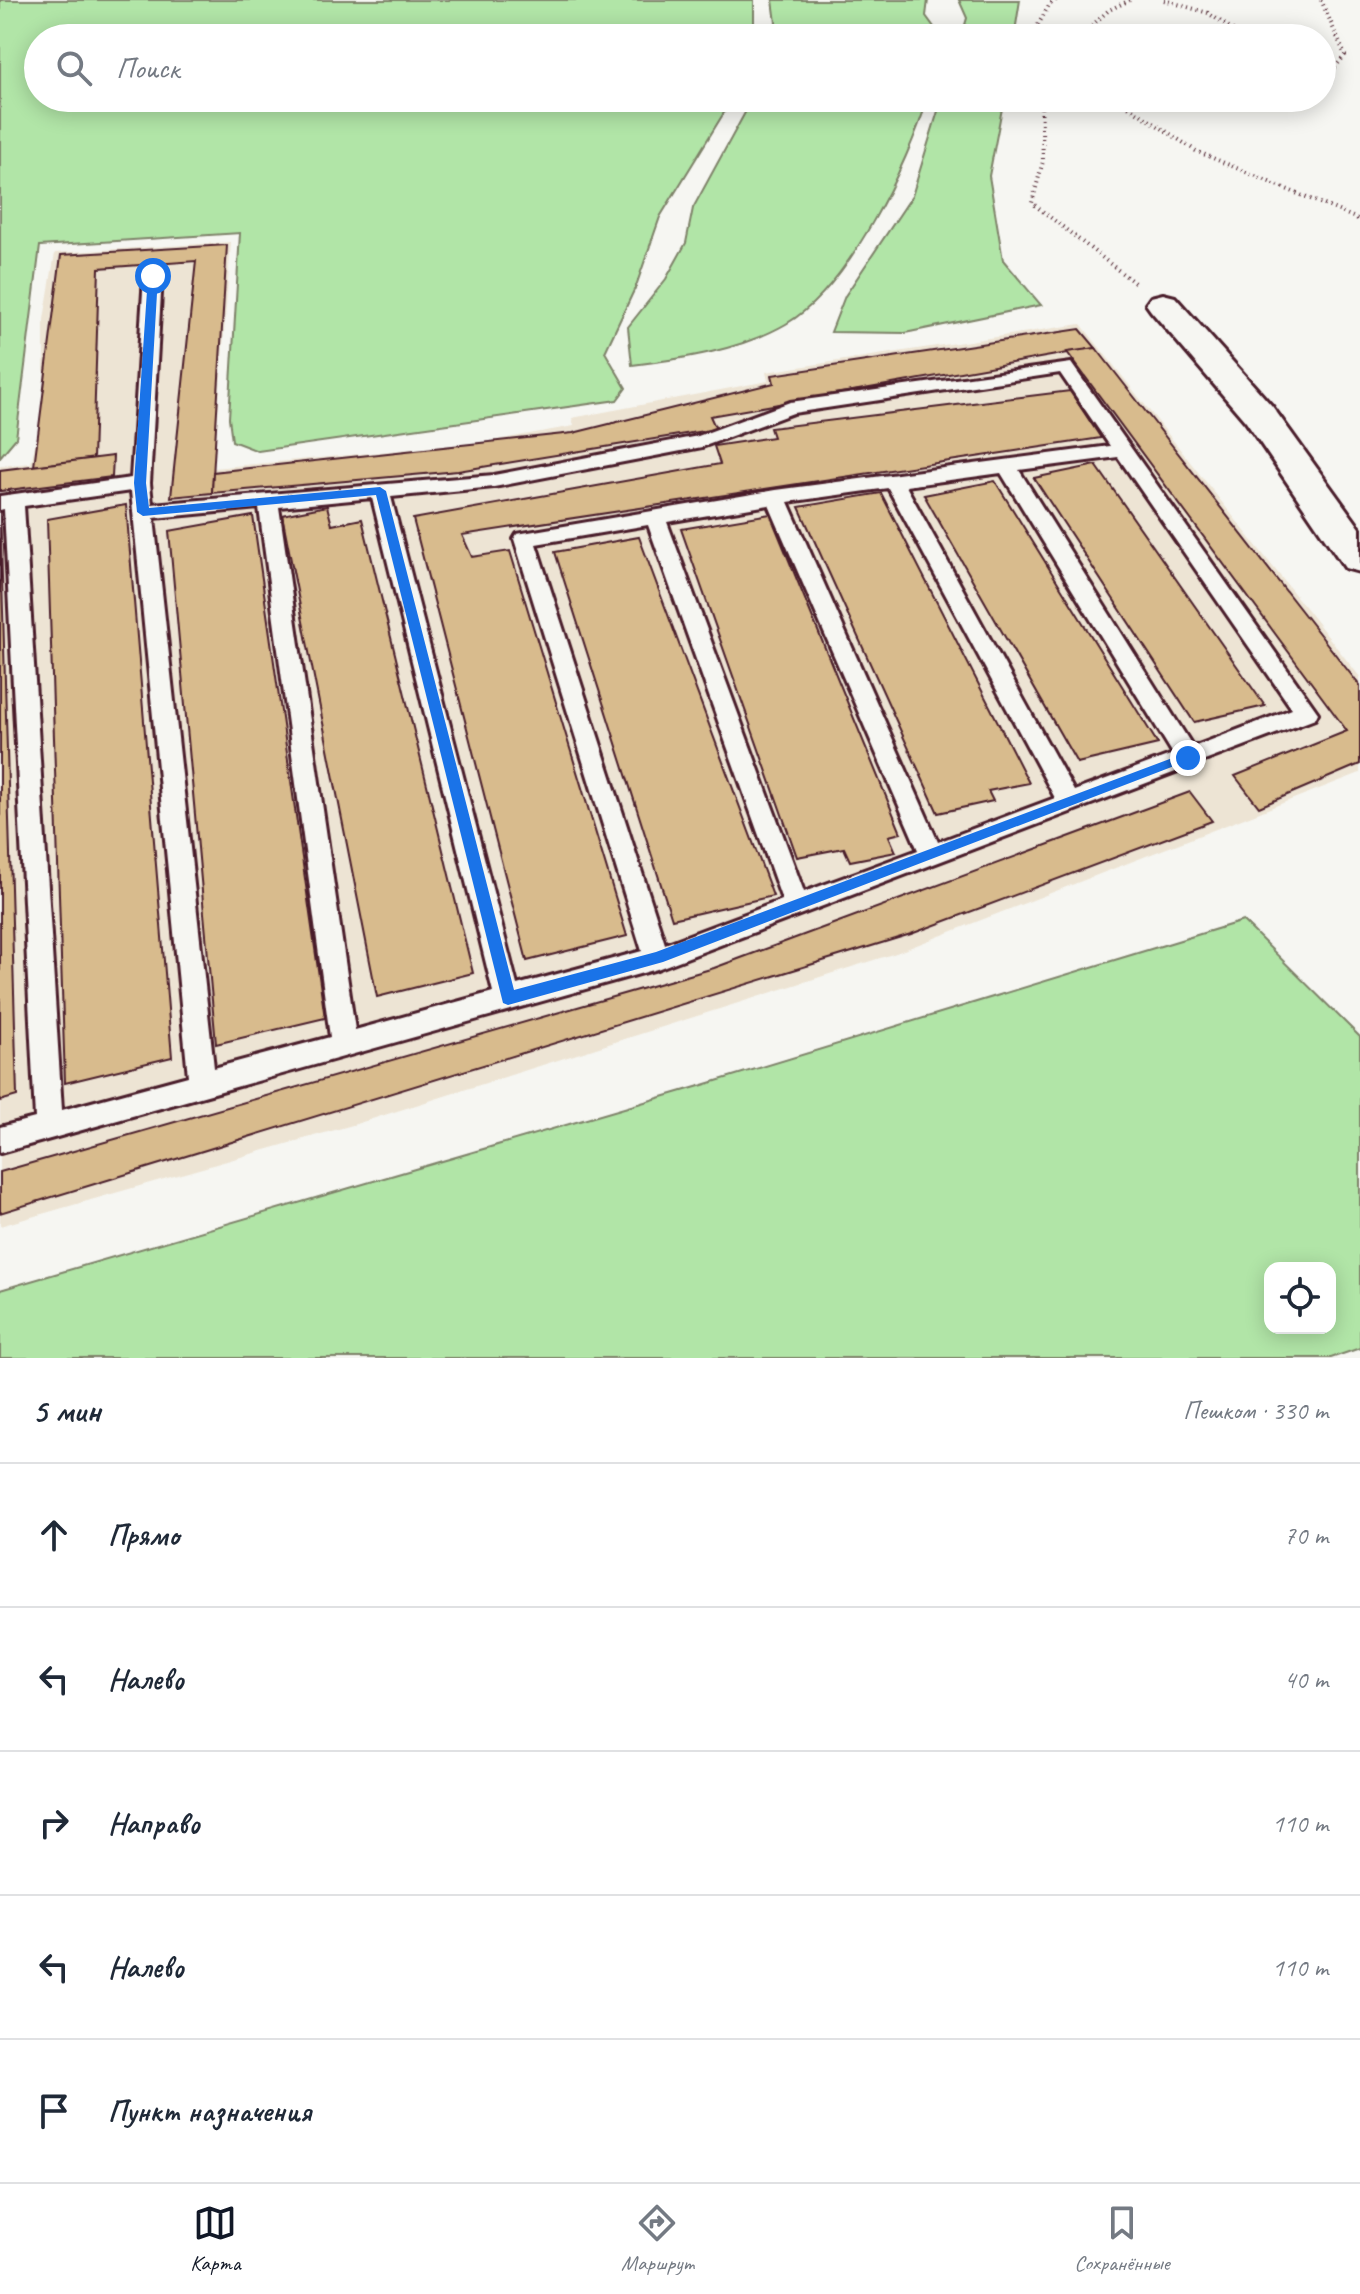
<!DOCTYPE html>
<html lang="ru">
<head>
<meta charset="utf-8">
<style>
	body { margin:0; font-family:Caveat,sans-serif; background:#f2f2f3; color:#1f2937 }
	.controls { position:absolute; right:24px; bottom:24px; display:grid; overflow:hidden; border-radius:16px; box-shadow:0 4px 20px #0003 }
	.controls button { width:72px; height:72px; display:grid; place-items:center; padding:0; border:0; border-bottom:2px solid #e0e1e3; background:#fff; color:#1f2937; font:40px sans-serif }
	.stop { position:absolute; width:24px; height:24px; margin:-18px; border:6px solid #1a73e8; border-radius:50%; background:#fff }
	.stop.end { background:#1a73e8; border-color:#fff; box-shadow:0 2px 8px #0008 }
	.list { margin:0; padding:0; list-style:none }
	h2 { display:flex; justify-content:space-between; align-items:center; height:104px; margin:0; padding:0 32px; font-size:34px }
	h2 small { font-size:26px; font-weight:400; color:#747a83 }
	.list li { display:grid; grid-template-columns:52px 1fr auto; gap:24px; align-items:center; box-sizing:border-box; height:144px; padding:0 32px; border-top:2px solid #e0e1e3 }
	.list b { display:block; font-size:30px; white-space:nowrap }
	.list em { font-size:26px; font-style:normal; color:#747a83 }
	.icon { flex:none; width:44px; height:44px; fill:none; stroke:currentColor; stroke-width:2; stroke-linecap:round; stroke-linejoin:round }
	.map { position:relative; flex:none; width:1360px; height:1358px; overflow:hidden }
	.search { position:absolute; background:#fff; box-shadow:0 4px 20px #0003; left:24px; right:24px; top:24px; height:88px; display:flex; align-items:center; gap:20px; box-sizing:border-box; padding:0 28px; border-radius:44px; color:#747a83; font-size:30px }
	.sheet { height:824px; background:#fff }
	nav { display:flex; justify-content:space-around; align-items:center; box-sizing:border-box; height:112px; border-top:2px solid #e0e1e3; background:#fff; font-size:22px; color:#747a83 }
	nav a { display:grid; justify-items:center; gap:4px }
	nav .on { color:#111827 }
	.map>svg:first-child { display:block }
</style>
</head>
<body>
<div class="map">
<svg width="1360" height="1358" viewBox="0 0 1360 1358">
	<rect width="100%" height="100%" fill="#f6f6f2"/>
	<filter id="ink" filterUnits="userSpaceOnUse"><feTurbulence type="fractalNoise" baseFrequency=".0125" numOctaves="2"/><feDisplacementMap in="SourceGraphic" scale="16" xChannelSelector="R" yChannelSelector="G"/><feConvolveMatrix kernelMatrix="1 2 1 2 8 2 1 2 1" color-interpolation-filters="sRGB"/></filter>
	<g filter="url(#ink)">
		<polygon fill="#ede4d4" points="231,242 214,468 485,442 574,426 572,418 768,381 766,372 1081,324 1360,677 1360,773 896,953 356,1124 0,1226 0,466 31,463 44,406 44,319 55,253"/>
		<g fill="#b1e5a7" stroke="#7e8269" stroke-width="2" fill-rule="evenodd">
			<polygon points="0,0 754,0 754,38 38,38 38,98 733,98 660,217 636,286 605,352 626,388 617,400 258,451 232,441 229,418 240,233 40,246 16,438 0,457"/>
			<polygon points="773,0 928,0 926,16 942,38 778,38"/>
			<polygon points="959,0 1020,0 1014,38 961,38 967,18"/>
			<path d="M753,98h175c-21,67 -80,190 -142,226 -45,26 -103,35 -154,41l-4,-38 38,-48 20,-36 7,-35z"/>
			<polygon points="942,98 1004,98 989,176 1003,260 1041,305 905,333 831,332 845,296 912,196"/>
			<path d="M1243,921l117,116v311l-29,10h-1331v-68l703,-205zM1270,1268h60v60h-60z"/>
		</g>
		<g fill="#d8bb8d" stroke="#4a1f2b" stroke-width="2">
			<polygon points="227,245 212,493 171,497 196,261 99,268 93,459 34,466 61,255"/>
			<polygon points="1080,329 1096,348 710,416 716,429 458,471 212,493 213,472 573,433 774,383 772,375"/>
			<polygon points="1096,348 1360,686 1360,764 1259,807 1235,776 1347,731 1067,352"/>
			<polygon points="1070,391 1101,438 462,535 472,557 510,551 627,936 527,961 413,519 720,464 714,446 773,437 770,428"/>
			<polygon points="113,456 112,477 0,491 0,470"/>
			<polygon points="1096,465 1265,706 1194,722 1034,478"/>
			<polygon points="995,481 1158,744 1077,763 924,495"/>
			<polygon points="881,493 1029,783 988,791 993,801 938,813 799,507"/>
			<polygon points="126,505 172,1057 65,1083 47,519"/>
			<polygon points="327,506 332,525 362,519 473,973 377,997 282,515"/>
			<polygon points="0,508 17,1096 0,1101"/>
			<polygon points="770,514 901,833 889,836 896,852 850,861 844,848 797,857 681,529"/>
			<polygon points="253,516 325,1018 216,1044 169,531"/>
			<polygon points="639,537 773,896 672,919 555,552"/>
			<polygon points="1190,792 1212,821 911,934 0,1213 0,1172 714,968"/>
		</g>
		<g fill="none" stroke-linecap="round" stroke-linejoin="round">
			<g stroke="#4a1f2b" stroke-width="6">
				<path id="lane" d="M153,271l9,5 -12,207 2,21 342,-29 204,-39 92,-34 281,-39 247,350 -3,6 -658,250 -657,184v-26l35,-9 -31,-609 -4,1v-14l131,-18 13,-202zM1060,373l50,73 -334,44 -259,44 -3,5 128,412 -125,34 -126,-488 103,-10 208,-40 91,-34zM1118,457l174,252 -99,38 -174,-277zM1001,473l172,281 -99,37 -168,-305zM888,488l167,310 -117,44 -150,-340zM131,491l57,585 -126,34 -38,-604zM372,498l121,494 -138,38 -76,-523zM769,505l149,345 -114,42 -137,-370zM259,508l71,529 -116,31 -60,-550zM648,525l134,375 -117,44 -129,-400z"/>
			</g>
			<g stroke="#4a1f2b" stroke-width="6">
				<polygon id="street" points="1163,294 1175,297 1272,406 1360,528 1360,572 1345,568 1246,422 1151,311 1146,304 1151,297"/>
			</g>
			<g stroke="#4a1f2b" stroke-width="4" stroke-dasharray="1 4" stroke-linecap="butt">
				<polyline points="1164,0 1208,13 1245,38"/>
				<polyline points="1321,0 1345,55 1333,70 1322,71"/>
				<polyline points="1031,38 1049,5 1056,0"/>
				<polyline points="1089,38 1087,30 1109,10 1130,0"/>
				<polyline points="1041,98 1043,161 1032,203 1136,284"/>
				<polyline points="1116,98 1196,151 1360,220"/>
			</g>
			<use href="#lane" fill="#f6f6f2" fill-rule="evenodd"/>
			<use href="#street" fill="#f6f6f2" fill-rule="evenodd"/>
		</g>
	</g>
	<polygon fill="#1a73e8" points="153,273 158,276 146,483 149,508 380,487 386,491 514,990 656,952 1183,754 1193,754 1195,758 663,962 508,1005 503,1003 376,495 143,516 137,512 134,483 148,276"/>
</svg>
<div class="controls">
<button><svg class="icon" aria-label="locate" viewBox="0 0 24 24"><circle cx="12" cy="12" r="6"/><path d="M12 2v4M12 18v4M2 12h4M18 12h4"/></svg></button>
</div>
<div class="stop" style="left:153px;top:276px"></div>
<div class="stop end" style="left:1188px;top:758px"></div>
<div class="search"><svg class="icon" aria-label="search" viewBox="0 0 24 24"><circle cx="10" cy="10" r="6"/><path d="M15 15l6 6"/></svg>Поиск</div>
</div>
<section class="sheet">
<h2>5 мин<small>Пешком · 330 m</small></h2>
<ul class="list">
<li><svg class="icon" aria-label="ahead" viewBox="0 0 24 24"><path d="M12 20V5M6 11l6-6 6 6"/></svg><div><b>Прямо</b></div><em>70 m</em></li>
<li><svg class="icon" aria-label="left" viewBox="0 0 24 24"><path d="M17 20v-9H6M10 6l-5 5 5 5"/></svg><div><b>Налево</b></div><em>40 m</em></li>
<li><svg class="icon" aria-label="right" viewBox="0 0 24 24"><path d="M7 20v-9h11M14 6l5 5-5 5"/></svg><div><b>Направо</b></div><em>110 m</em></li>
<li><svg class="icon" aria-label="left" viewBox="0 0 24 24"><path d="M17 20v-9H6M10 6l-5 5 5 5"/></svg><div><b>Налево</b></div><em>110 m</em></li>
<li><svg class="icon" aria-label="arrive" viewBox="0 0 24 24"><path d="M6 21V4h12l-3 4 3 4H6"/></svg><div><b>Пункт назначения</b></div></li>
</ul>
</section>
<nav>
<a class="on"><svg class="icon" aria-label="map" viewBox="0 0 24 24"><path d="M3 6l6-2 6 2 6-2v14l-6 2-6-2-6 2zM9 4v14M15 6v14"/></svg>Карта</a>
<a><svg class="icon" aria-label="directions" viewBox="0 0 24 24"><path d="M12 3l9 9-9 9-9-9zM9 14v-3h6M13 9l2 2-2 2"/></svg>Маршрут</a>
<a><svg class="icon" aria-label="saved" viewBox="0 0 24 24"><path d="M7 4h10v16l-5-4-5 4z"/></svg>Сохранённые</a>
</nav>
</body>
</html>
